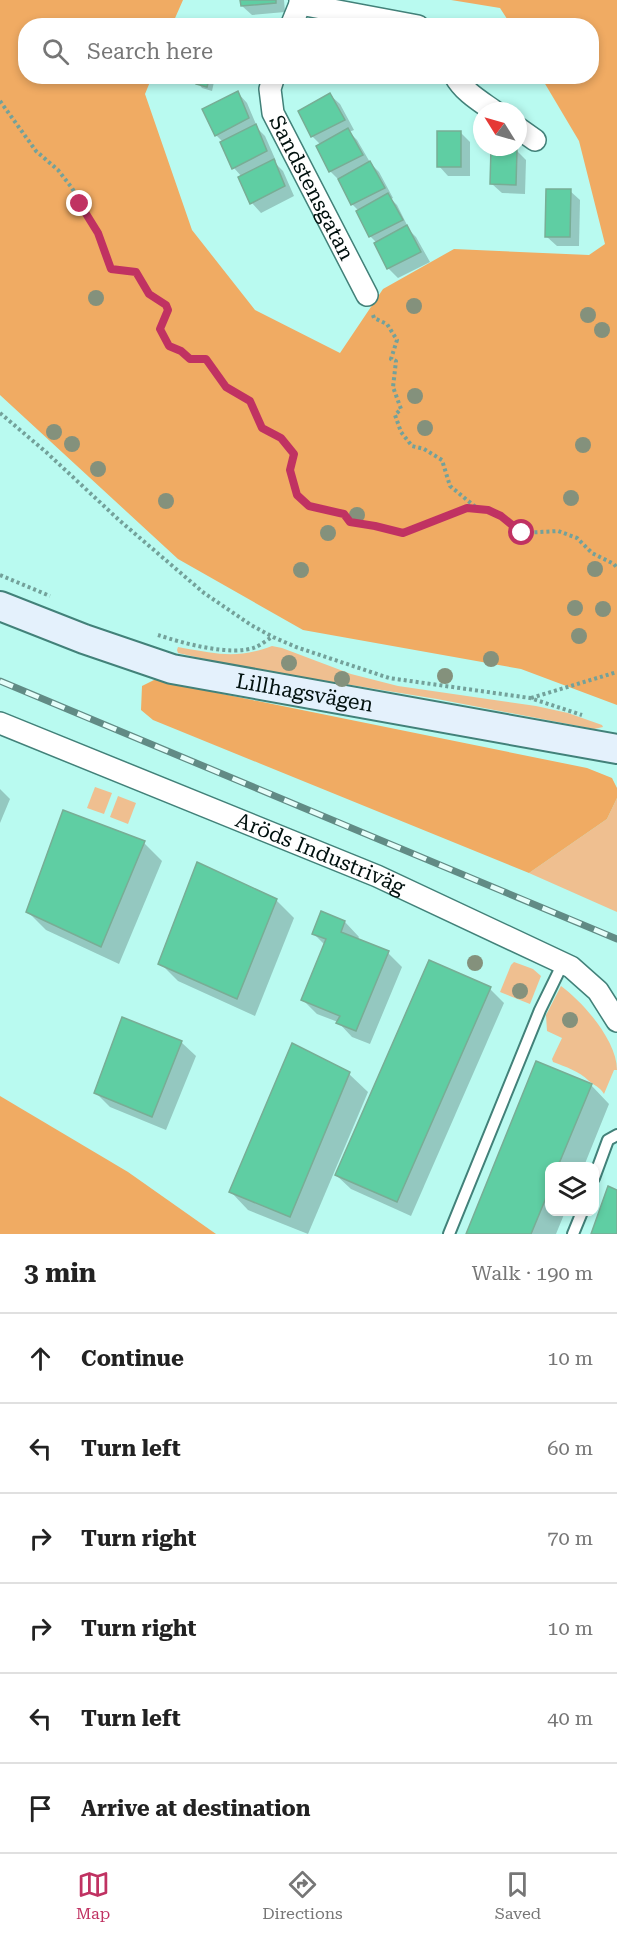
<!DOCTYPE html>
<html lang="en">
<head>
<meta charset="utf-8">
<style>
	body { margin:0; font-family:"Roboto Serif",serif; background:#f6f6f6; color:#222 }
	.controls { position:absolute; right:18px; bottom:18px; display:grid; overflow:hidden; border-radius:12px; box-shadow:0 3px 9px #0003 }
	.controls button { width:54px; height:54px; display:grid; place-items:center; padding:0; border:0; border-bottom:2px solid #e0e0e0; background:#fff; color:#222; font:30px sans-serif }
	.compass { position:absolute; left:473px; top:102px; width:54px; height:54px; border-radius:50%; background:#fff; box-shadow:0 3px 9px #0003; rotate:307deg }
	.stop { position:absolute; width:18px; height:18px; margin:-14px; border:4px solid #c03262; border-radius:50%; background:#fff }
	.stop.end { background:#c03262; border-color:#fff; box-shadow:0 2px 6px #0008 }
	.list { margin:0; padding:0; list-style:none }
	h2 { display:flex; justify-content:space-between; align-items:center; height:78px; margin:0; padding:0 24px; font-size:26px }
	h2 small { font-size:20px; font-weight:400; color:#767676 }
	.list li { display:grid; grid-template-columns:39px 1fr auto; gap:18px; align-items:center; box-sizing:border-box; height:90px; padding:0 24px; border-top:2px solid #e0e0e0 }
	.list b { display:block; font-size:22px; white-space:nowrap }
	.list em { font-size:20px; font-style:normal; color:#767676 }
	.icon { flex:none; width:33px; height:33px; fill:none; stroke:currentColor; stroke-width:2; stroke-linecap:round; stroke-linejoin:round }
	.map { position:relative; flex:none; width:617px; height:1234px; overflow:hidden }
	.search { position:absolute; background:#fff; box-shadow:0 3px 9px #0003; left:18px; right:18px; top:18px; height:66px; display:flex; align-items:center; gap:15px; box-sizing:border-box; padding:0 21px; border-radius:24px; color:#767676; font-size:22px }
	.sheet { height:618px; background:#fff }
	nav { display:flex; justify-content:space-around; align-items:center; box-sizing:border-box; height:84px; border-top:2px solid #e0e0e0; background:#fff; font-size:16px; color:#767676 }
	nav a { display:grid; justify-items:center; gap:3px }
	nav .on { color:#c03262 }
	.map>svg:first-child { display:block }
</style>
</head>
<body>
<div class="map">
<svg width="617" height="1234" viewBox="0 0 617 1234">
	<rect width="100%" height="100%" fill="#b9faf0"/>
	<g fill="#efbf90">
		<path d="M272,646l10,2 69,26 47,12 138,20 32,7 34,12 1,2 -9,2 -157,-30 -197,-32 -62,-14 -1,-3 1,-3 5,1c35,6 54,11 89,-2z"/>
		<polygon points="95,787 112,793 104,814 87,808"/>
		<polygon points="118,796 136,803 128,824 110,817"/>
		<polygon points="617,798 617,912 529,873 607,819"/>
		<polygon points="514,962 533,969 541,976 530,1004 500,992 511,965"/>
		<path d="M561,986c23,17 56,55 56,84h-3l-10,24c-4,-7 -9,-8 -15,-13 -10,-10 -23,-14 -36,-19l-1,-3 10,-21 -15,-7 -1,-16z"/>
	</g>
	<g fill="#f0ab63">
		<polygon points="0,0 183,0 172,25 26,26 26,76 152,77 145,94 192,230 255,310 340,353 383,289 454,249 589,255 605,244 579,141 541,77 592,76 592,26 511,25 500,8 451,0 617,0 617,705 521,669 303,630 178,559 0,395"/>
		<polygon points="158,678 213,692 587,768 612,778 617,788 617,798 607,819 529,873 153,720 141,710 142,686"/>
		<polygon points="0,1096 128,1172 216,1234 0,1234"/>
	</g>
	<g fill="#0003">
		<polygon points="241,0 284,0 285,12 252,15 242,6"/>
		<polygon points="207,76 214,82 212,91 202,88 198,83"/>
		<polygon points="337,76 361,76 361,80"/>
		<polygon points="238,93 247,103 258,129 265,136 276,161 274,162 283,171 294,196 261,213 252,203 242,177 234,168 223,142 216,135"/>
		<polygon points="330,95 340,104 354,130 349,132 357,140 371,164 379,172 393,198 391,199 397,205 410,231 416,237 430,262 398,278 388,268 377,243 370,236 359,211 352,204 340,181 330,171 321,145 312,136"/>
		<polygon points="460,132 470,142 470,176 448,176 439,166"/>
		<polygon points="516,150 526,160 525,194 502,193 492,184"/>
		<polygon points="570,191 580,200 579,246 557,246 547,237"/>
		<polygon points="0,789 10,799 0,823"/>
		<polygon points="144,843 162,861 119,964 46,930 28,912"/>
		<polygon points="276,900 294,918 255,1016 178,981 160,963"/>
		<polygon points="322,913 345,922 359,937 357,940 388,953 402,967 370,1044 352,1037 338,1022 317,1014 303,1000 325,945 313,933"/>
		<polygon points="490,989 504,1003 411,1216 351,1189 336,1175"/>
		<polygon points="181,1042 196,1056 166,1130 110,1107 96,1093"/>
		<polygon points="293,1045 349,1074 368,1092 308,1234 248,1210 230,1191"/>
		<polygon points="537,1063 591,1085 609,1104 584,1166 550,1166 550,1212 565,1212 556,1234 467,1234"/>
	</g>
	<g fill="#5fcea3" stroke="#78ad95" stroke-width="1.5">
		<polygon points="240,0 276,0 276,3 241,6"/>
		<polygon points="198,76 210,76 207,87 196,84"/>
		<polygon points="238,91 249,118 215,136 202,109"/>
		<polygon points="330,93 345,120 311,137 298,111"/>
		<polygon points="256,124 267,151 232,169 220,142"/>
		<polygon points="348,128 363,155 329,172 316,146"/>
		<rect x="437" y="131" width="24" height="36"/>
		<polygon points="491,148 517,149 516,185 490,184"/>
		<polygon points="274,159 285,186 250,204 238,177"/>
		<polygon points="370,161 385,188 351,205 338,179"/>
		<polygon points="546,189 571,189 570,237 545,237"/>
		<polygon points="388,193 403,220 369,237 356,211"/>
		<polygon points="407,225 421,252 387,269 374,243"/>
		<polygon points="63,810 145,841 101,947 26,912"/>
		<polygon points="197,862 277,899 237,999 158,964"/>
		<polygon points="321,911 345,921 341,932 389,951 356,1031 336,1023 340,1016 301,1000 326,939 312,934"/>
		<polygon points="429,960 491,987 397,1202 335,1175"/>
		<polygon points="122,1017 182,1041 152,1117 94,1093"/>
		<polygon points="292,1043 350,1072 290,1217 229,1192"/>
		<polygon points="536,1061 592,1084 558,1166 550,1166 550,1188 531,1234 466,1234"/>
		<polygon points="608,1186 617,1190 617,1234 591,1234"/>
	</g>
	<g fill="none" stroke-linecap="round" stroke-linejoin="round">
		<g stroke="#428179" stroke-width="14">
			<g id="lane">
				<polyline points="594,1178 608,1140 617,1135"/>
				<polyline points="449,1234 540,1010 563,963"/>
				<polyline points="573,1234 582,1212"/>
			</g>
		</g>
		<g stroke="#428179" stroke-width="24">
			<g id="street">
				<polyline points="300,4 418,26"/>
				<polyline points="291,26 300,4 300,0"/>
				<path id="s1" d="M274,76l-4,13 3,24 94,182"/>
				<path d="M455,76c9,16 25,25 39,35"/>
				<polyline points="518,128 535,140"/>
				<path id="s2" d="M0,723l377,153 194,91 27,24 19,30"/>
			</g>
		</g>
		<g stroke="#428179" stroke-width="32">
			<g id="secondary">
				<path id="s3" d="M0,606l84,33 88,30 445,80"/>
			</g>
		</g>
		<g stroke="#73a19a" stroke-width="4" stroke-dasharray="3 3" stroke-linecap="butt">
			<polyline points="0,101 36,151 58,170 72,188 97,233 111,269 136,272 149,294 166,305 168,310 160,329 169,347 181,351 190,359 206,359 226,387 250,401 262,428 281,438 294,454 290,470 296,495 309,506 344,514 350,522 375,526 403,533 467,508 488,510 500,516 522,533 558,531 577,538 592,553 614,564 617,568"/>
			<polyline points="373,315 374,318 387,324 397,340 391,359 396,361 393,387 401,409 395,415 401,432 412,446 424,449 442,460 450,486 478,509"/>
			<polyline points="0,413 46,452 119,520 204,593 251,625 273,637 296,647 389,678 530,698 582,715"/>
			<polyline points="0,575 50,596"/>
			<path d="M158,635c24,8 74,22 98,12 5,-2 11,-7 16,-10"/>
			<polyline points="531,698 617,672"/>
		</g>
		<use href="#lane" stroke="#fff" stroke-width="10"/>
		<use href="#street" stroke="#fff" stroke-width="21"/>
		<use href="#secondary" stroke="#e4f1fc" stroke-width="28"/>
		<g stroke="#618b85" stroke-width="7">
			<polyline id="rail" points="0,681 617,939"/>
		</g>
		<use href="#rail" stroke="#e5fefa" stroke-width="4.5" stroke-dasharray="14" stroke-linecap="butt"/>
	</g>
	<g fill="#84917c">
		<circle cx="96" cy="298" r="8"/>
		<circle cx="414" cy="306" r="8"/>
		<circle cx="588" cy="315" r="8"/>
		<circle cx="602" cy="330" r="8"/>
		<circle cx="415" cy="396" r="8"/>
		<circle cx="425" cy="428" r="8"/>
		<circle cx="54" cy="432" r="8"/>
		<circle cx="72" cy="444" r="8"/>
		<circle cx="583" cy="445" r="8"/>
		<circle cx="98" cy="469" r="8"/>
		<circle cx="571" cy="498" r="8"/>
		<circle cx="166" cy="501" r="8"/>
		<circle cx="357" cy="515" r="8"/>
		<circle cx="328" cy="533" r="8"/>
		<circle cx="595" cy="569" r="8"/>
		<circle cx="301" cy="570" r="8"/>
		<circle cx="575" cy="608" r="8"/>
		<circle cx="603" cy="609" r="8"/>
		<circle cx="579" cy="636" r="8"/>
		<circle cx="491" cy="659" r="8"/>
		<circle cx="289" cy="663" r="8"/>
		<circle cx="445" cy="676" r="8"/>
		<circle cx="342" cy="679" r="8"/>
		<circle cx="475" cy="963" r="8"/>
		<circle cx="520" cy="991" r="8"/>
		<circle cx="570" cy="1020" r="8"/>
	</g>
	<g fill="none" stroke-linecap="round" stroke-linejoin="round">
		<polyline stroke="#c03262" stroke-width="8" points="80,204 98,233 111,269 136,272 149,294 166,305 168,310 160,329 169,346 181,351 190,359 206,359 226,387 250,401 262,428 281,438 294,454 290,470 297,495 309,506 344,514 350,522 375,526 403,533 467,508 488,510 501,516 522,533"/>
	</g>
	<g text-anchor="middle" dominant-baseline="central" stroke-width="4.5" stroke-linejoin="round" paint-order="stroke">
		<g font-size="21" fill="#00100e" stroke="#e5fefa">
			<text stroke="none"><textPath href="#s1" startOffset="122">Sandstensgatan</textPath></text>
			<text stroke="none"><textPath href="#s3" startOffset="318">Lillhagsvägen</textPath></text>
			<text stroke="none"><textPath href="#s2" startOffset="346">Aröds Industriväg</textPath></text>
		</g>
	</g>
</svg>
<div class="controls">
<button><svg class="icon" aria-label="layers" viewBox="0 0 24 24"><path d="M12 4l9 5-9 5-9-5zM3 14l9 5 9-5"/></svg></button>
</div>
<svg class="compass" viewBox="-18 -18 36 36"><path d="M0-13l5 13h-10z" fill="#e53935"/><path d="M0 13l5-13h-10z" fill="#767676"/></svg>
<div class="stop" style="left:522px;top:533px"></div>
<div class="stop end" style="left:80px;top:204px"></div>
<div class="search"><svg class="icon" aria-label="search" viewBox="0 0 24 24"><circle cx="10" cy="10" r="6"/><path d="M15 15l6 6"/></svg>Search here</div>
</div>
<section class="sheet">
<h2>3 min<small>Walk · 190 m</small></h2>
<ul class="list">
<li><svg class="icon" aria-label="ahead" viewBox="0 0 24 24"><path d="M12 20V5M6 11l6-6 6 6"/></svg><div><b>Continue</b></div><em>10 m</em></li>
<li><svg class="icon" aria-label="left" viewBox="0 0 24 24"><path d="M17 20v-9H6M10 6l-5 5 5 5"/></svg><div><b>Turn left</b></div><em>60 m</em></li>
<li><svg class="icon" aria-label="right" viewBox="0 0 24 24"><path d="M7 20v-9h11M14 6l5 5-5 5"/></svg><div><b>Turn right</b></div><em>70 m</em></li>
<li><svg class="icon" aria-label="right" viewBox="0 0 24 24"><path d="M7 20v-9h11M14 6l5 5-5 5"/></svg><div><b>Turn right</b></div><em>10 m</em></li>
<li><svg class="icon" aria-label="left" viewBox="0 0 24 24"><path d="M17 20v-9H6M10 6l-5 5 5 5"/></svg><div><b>Turn left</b></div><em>40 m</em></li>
<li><svg class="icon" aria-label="arrive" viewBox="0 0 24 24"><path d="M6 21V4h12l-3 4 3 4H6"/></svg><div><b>Arrive at destination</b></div></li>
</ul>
</section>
<nav>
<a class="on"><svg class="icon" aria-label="map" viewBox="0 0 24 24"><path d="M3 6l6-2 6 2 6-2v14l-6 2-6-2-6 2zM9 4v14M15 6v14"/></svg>Map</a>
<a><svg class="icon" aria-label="directions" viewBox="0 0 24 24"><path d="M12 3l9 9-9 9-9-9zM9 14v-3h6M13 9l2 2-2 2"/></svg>Directions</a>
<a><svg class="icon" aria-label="saved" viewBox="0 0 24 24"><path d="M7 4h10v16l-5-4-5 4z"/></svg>Saved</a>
</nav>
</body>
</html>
